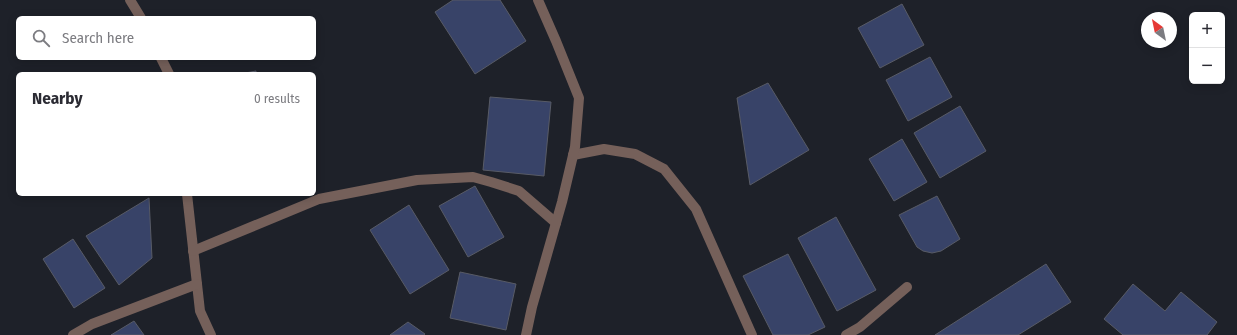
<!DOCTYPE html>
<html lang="en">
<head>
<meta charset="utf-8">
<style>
	body { margin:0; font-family:"Fira Sans Condensed",sans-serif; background:#f7f7f7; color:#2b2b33 }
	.controls { position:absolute; right:12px; top:12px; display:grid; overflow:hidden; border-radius:6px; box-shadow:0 2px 10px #0003 }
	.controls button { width:36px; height:36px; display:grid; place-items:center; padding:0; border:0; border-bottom:1px solid #e1e1e2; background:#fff; color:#2b2b33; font:20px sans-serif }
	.compass { position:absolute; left:1141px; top:12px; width:36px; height:36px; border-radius:50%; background:#fff; box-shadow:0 2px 10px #0003; rotate:327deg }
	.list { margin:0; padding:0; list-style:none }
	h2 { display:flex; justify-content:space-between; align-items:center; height:52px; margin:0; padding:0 16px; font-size:17px }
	h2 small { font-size:13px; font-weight:400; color:#7c7c81 }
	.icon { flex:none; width:22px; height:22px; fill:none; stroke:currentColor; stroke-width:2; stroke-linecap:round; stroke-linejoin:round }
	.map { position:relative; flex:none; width:1237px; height:335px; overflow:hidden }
	.search { position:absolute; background:#fff; box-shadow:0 2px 10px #0003; left:16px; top:16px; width:300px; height:44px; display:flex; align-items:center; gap:10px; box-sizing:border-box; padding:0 14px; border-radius:6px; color:#7c7c81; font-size:15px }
	.panel { position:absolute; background:#fff; box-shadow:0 2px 10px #0003; left:16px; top:72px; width:300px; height:124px; border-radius:6px }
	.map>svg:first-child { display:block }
</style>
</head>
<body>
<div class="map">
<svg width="1237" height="335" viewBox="0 0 1237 335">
	<rect width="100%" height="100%" fill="#1e2129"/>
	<g fill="#384368" stroke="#585b66">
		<polygon points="453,0 500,0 526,41 475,74 435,12"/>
		<polygon points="902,4 924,45 880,68 858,28"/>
		<polygon points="930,57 952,97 908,121 886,80"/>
		<polygon points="256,71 256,74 240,74"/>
		<polygon points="768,83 809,150 750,185 737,98"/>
		<polygon points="490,97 551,102 544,176 483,170"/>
		<polygon points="960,106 986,151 940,178 914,133"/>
		<polygon points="902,139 927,182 894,201 869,159"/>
		<polygon points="475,186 504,237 468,257 439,206"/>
		<polygon points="937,196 960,239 941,251 932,253 923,251 917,247 899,215"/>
		<polygon points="149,198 152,258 119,285 86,236"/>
		<polygon points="409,205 449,270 410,294 370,230"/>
		<polygon points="836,217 876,290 837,311 798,238"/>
		<polygon points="73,239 105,288 74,308 43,259"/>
		<polygon points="788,254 825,327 808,335 773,335 743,276"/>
		<polygon points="1046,264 1071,302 1018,335 935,335"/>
		<polygon points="460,272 516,284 506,330 450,318"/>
		<polygon points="1133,284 1165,311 1181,292 1217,322 1207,335 1123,335 1104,319"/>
		<polygon points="134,321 144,335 111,335"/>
		<polygon points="408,322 425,334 424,335 390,335"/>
	</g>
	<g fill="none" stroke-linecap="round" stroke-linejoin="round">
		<g stroke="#75605a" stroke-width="10">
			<polyline points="130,0 141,18"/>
			<polyline points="161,58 169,74"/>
			<polyline points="573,155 604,149 635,154 664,169 696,209 752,335"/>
			<polyline points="187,194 200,311 211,335"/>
			<polyline points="193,251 319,199 417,180 473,177 491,182 519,191 556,223"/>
			<polyline points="73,335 92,324 197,284"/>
			<polyline points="526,335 532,307 562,202 575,147 579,98 556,41 538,0"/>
			<polyline points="846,335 860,327 907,287"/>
		</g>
	</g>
</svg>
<div class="controls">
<button>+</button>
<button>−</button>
</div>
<svg class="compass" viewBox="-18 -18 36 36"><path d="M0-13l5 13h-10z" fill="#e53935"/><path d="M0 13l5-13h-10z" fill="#7c7c81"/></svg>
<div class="search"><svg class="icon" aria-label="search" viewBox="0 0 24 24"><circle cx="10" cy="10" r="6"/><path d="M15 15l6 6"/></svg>Search here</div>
<section class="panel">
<h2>Nearby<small>0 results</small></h2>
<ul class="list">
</ul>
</section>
</div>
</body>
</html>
